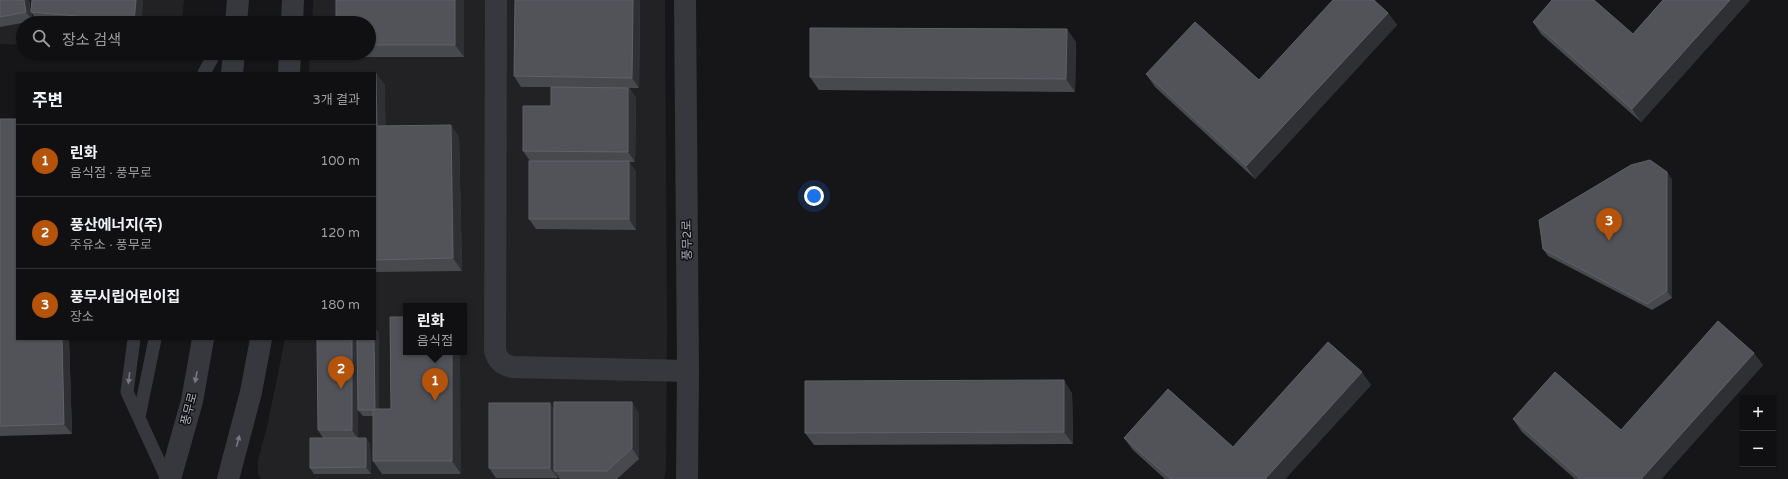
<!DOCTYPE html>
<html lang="ko">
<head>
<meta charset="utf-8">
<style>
	body { margin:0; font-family:"Varela Round","Noto Sans KR",sans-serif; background:#19191b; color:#f1f3f6 }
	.controls { position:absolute; right:12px; bottom:12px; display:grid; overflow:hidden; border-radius:0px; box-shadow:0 1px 3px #0004 }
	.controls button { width:36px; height:36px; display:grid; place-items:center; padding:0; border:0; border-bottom:1px solid #303032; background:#101012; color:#f1f3f6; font:20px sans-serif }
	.you { position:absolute; left:814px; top:196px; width:14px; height:14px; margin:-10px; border:3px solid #fff; border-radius:50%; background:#1a73e8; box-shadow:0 0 0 6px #1a73e833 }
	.badge { display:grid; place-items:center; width:26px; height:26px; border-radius:50%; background:#b45309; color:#fff; font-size:13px; font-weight:700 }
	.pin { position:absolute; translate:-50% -33px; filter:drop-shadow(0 1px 2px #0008) }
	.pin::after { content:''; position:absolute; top:21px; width:14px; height:12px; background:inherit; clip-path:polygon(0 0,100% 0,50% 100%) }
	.popup { position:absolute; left:403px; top:303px; width:64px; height:52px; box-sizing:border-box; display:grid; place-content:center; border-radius:0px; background:#101012; filter:drop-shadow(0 1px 3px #0005); font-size:13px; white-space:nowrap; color:#9c9d9f }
	.popup b { font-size:15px; color:#f1f3f6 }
	.popup::after { content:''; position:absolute; left:50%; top:100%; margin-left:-8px; border:8px solid transparent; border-top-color:#101012 }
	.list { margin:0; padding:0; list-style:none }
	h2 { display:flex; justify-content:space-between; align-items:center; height:52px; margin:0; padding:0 16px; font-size:17px }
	h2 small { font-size:13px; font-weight:400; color:#9c9d9f }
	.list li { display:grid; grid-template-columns:26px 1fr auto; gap:12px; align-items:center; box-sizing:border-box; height:72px; padding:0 16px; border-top:1px solid #303032 }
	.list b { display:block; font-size:15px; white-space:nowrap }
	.list p { margin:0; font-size:13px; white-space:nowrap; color:#9c9d9f }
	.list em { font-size:13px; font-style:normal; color:#9c9d9f }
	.icon { flex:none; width:22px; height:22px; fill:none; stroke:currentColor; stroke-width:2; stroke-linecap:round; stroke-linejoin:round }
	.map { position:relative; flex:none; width:1788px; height:479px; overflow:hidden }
	.search { position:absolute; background:#101012; box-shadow:0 1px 3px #0004; left:16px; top:16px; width:360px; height:44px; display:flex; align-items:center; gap:10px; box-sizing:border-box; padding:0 14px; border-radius:22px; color:#9c9d9f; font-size:15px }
	.panel { position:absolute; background:#101012; box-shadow:0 1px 3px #0004; left:16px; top:72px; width:360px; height:268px; border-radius:0px }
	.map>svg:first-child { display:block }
</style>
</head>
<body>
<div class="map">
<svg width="1788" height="479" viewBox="0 0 1788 479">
	<rect width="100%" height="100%" fill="#161618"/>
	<g fill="#222225" fill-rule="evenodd">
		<polygon points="0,0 184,0 182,23 23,23 23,45 0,44"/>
		<path d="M313,0h352l2,327 -1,142 -2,10h-403l-3,-5v-14l9,-33 18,-88h90v-266h-66l1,-20h59v-30h-57zM406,306h58v46h-58z"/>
		<polygon points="106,53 180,53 180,60"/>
	</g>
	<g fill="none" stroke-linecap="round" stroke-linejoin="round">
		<g stroke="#37383d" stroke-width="13">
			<polyline points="204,73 215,53"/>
			<polyline points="134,339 127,392 167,479"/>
			<polyline points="139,417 155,339"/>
		</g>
		<g stroke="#37383d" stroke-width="22">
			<path d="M496,0l-1,351c3,10 7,13 17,16l176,4"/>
			<polyline points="685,0 688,371 687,479"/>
		</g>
		<g stroke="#37383d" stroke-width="22">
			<polyline points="236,23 238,0"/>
			<polyline points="292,23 293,0"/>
			<polyline points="232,73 234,53"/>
			<polyline points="289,73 290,53"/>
			<polyline points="170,479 192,401 203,339"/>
			<polyline points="228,479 251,392 261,339"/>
		</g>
	</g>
	<g fill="#47494d">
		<polygon points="0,0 28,0 29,2 33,21 0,27"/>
		<polygon points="143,0 141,23 60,23 38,21 31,12"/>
		<polygon points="464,0 464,57 344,57 342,53 369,53 369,23"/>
		<polygon points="515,0 640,0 640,1 639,88 629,88 636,98 635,162 629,162 636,172 636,230 536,229 529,219 530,161 523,151 551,106 551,87 521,87 514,76"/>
		<polygon points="1663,0 1750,0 1641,122 1541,34 1533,22 1633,34"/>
		<polygon points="1388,13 1397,25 1255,179 1155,87 1146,74 1259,80"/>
		<polygon points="1076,42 1075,92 819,90 810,77"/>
		<polygon points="375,73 385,85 385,126 459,137 462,271 375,272"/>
		<polygon points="0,119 17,339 69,339 72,434 0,436"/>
		<polygon points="1672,179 1672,298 1652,310 1548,256 1543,249"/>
		<polygon points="390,317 461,474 382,474 373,461 373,416 363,416 358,410 358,386 358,438 370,444 371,474 314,474 310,468 323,438 318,430 379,333 379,409 391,409"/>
		<polygon points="1763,365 1661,479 1575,479 1522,432 1513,419 1621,430"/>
		<polygon points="1371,385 1285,479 1165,479 1133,450 1124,438 1233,447"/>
		<polygon points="1072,393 1073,444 814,445 805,433"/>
		<polygon points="554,408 639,413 639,459 617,479 560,479 558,476 558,478 496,478 489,468"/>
	</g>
	<g fill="#2f3033">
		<polygon points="24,0 28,0 29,2 33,21 26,12"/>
		<polygon points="136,0 143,0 141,23 136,23 134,21"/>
		<polygon points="455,0 464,0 464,57 455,45"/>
		<polygon points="633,0 640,0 640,1 639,88 632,78"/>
		<polygon points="1730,0 1750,0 1641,122 1632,109"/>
		<polygon points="1388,13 1397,25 1255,179 1246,166"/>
		<polygon points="1067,29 1076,42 1075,92 1066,79"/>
		<polygon points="376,73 385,85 386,138 377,126"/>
		<polygon points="628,88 636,98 635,162 628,152"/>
		<polygon points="451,125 459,137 462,271 453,258"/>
		<polygon points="629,161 636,172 636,230 629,219"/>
		<polygon points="1667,172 1672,179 1672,298 1667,291"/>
		<polygon points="375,328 379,333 379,416 375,410 374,339 375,339"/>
		<polygon points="62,339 69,339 72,434 64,424"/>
		<polygon points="352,339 358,339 358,439 352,430"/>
		<polygon points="452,352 460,352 461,474 452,461"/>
		<polygon points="1754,353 1763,365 1661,479 1641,479"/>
		<polygon points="1362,372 1371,385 1285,479 1265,479"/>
		<polygon points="1064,380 1072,393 1073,444 1064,432"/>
		<polygon points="632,402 639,413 639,459 632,448"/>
		<polygon points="550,403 558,414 554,471 558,476 558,478 550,468"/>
		<polygon points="366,438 370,444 371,474 366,467"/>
	</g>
	<g fill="#525359" stroke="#5f6168">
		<polygon points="0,0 24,0 26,12 0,17"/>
		<polygon points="32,0 136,0 134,21 31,12"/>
		<polygon points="336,0 455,0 455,45 369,45 369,23 336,23"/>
		<polygon points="515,0 633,0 632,78 514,76"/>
		<polygon points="1333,0 1374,0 1388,13 1246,166 1146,74 1195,22 1259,80"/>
		<polygon points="1552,0 1594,0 1633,34 1663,0 1730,0 1632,109 1533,22"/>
		<polygon points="810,28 1067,29 1066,79 810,77"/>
		<polygon points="374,73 376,73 377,126 451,125 453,258 375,260 375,73"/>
		<polygon points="551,87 628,88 628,152 523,151 523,106 551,106"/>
		<polygon points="0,119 17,119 17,339 62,339 64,424 0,426"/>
		<polygon points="1650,160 1667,172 1667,291 1647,304 1543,249 1539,220 1631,165"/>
		<rect x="529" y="161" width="100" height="58"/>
		<polygon points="390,317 406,317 406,352 452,352 452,461 373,461 373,409 391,409"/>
		<polygon points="1718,321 1754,353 1641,479 1581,479 1513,419 1555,372 1621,430"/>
		<polygon points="317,339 352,339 352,430 318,430"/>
		<polygon points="357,339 374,339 375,409 373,410 358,410"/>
		<polygon points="1328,342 1362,372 1265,479 1171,479 1124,438 1168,389 1233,447"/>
		<polygon points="1064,380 1064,432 805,433 805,381"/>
		<polygon points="554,402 632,402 632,448 607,471 554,471"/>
		<rect x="489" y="403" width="61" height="65"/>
		<polygon points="310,438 366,438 366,467 310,468"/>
	</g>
	<defs><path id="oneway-solid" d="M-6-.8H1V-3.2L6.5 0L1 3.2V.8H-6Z"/></defs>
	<g fill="#757881">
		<use href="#oneway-solid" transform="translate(196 377) rotate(101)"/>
		<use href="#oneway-solid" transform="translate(129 378) rotate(97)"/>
		<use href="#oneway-solid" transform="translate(238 441) rotate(-75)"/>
	</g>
	<g text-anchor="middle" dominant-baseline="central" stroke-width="3" stroke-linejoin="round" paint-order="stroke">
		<g font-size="12" fill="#a8adb8" stroke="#111113">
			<text transform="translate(687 240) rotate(-91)">풍무2로</text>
			<text transform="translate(189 409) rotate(-76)">풍무로</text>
		</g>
	</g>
</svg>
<div class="controls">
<button>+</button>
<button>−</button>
</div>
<div class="you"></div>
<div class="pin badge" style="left:435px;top:401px">1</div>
<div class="popup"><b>린화</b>음식점</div>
<div class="pin badge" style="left:341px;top:389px">2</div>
<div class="pin badge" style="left:1609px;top:241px">3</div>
<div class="search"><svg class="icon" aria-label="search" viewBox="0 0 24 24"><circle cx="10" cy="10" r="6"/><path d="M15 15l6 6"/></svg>장소 검색</div>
<section class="panel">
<h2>주변<small>3개 결과</small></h2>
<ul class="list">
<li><span class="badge">1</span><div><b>린화</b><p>음식점 · 풍무로</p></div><em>100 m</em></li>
<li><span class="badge">2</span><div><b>풍산에너지(주)</b><p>주유소 · 풍무로</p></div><em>120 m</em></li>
<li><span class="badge">3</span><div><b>풍무시립어린이집</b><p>장소</p></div><em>180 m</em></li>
</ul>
</section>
</div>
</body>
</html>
